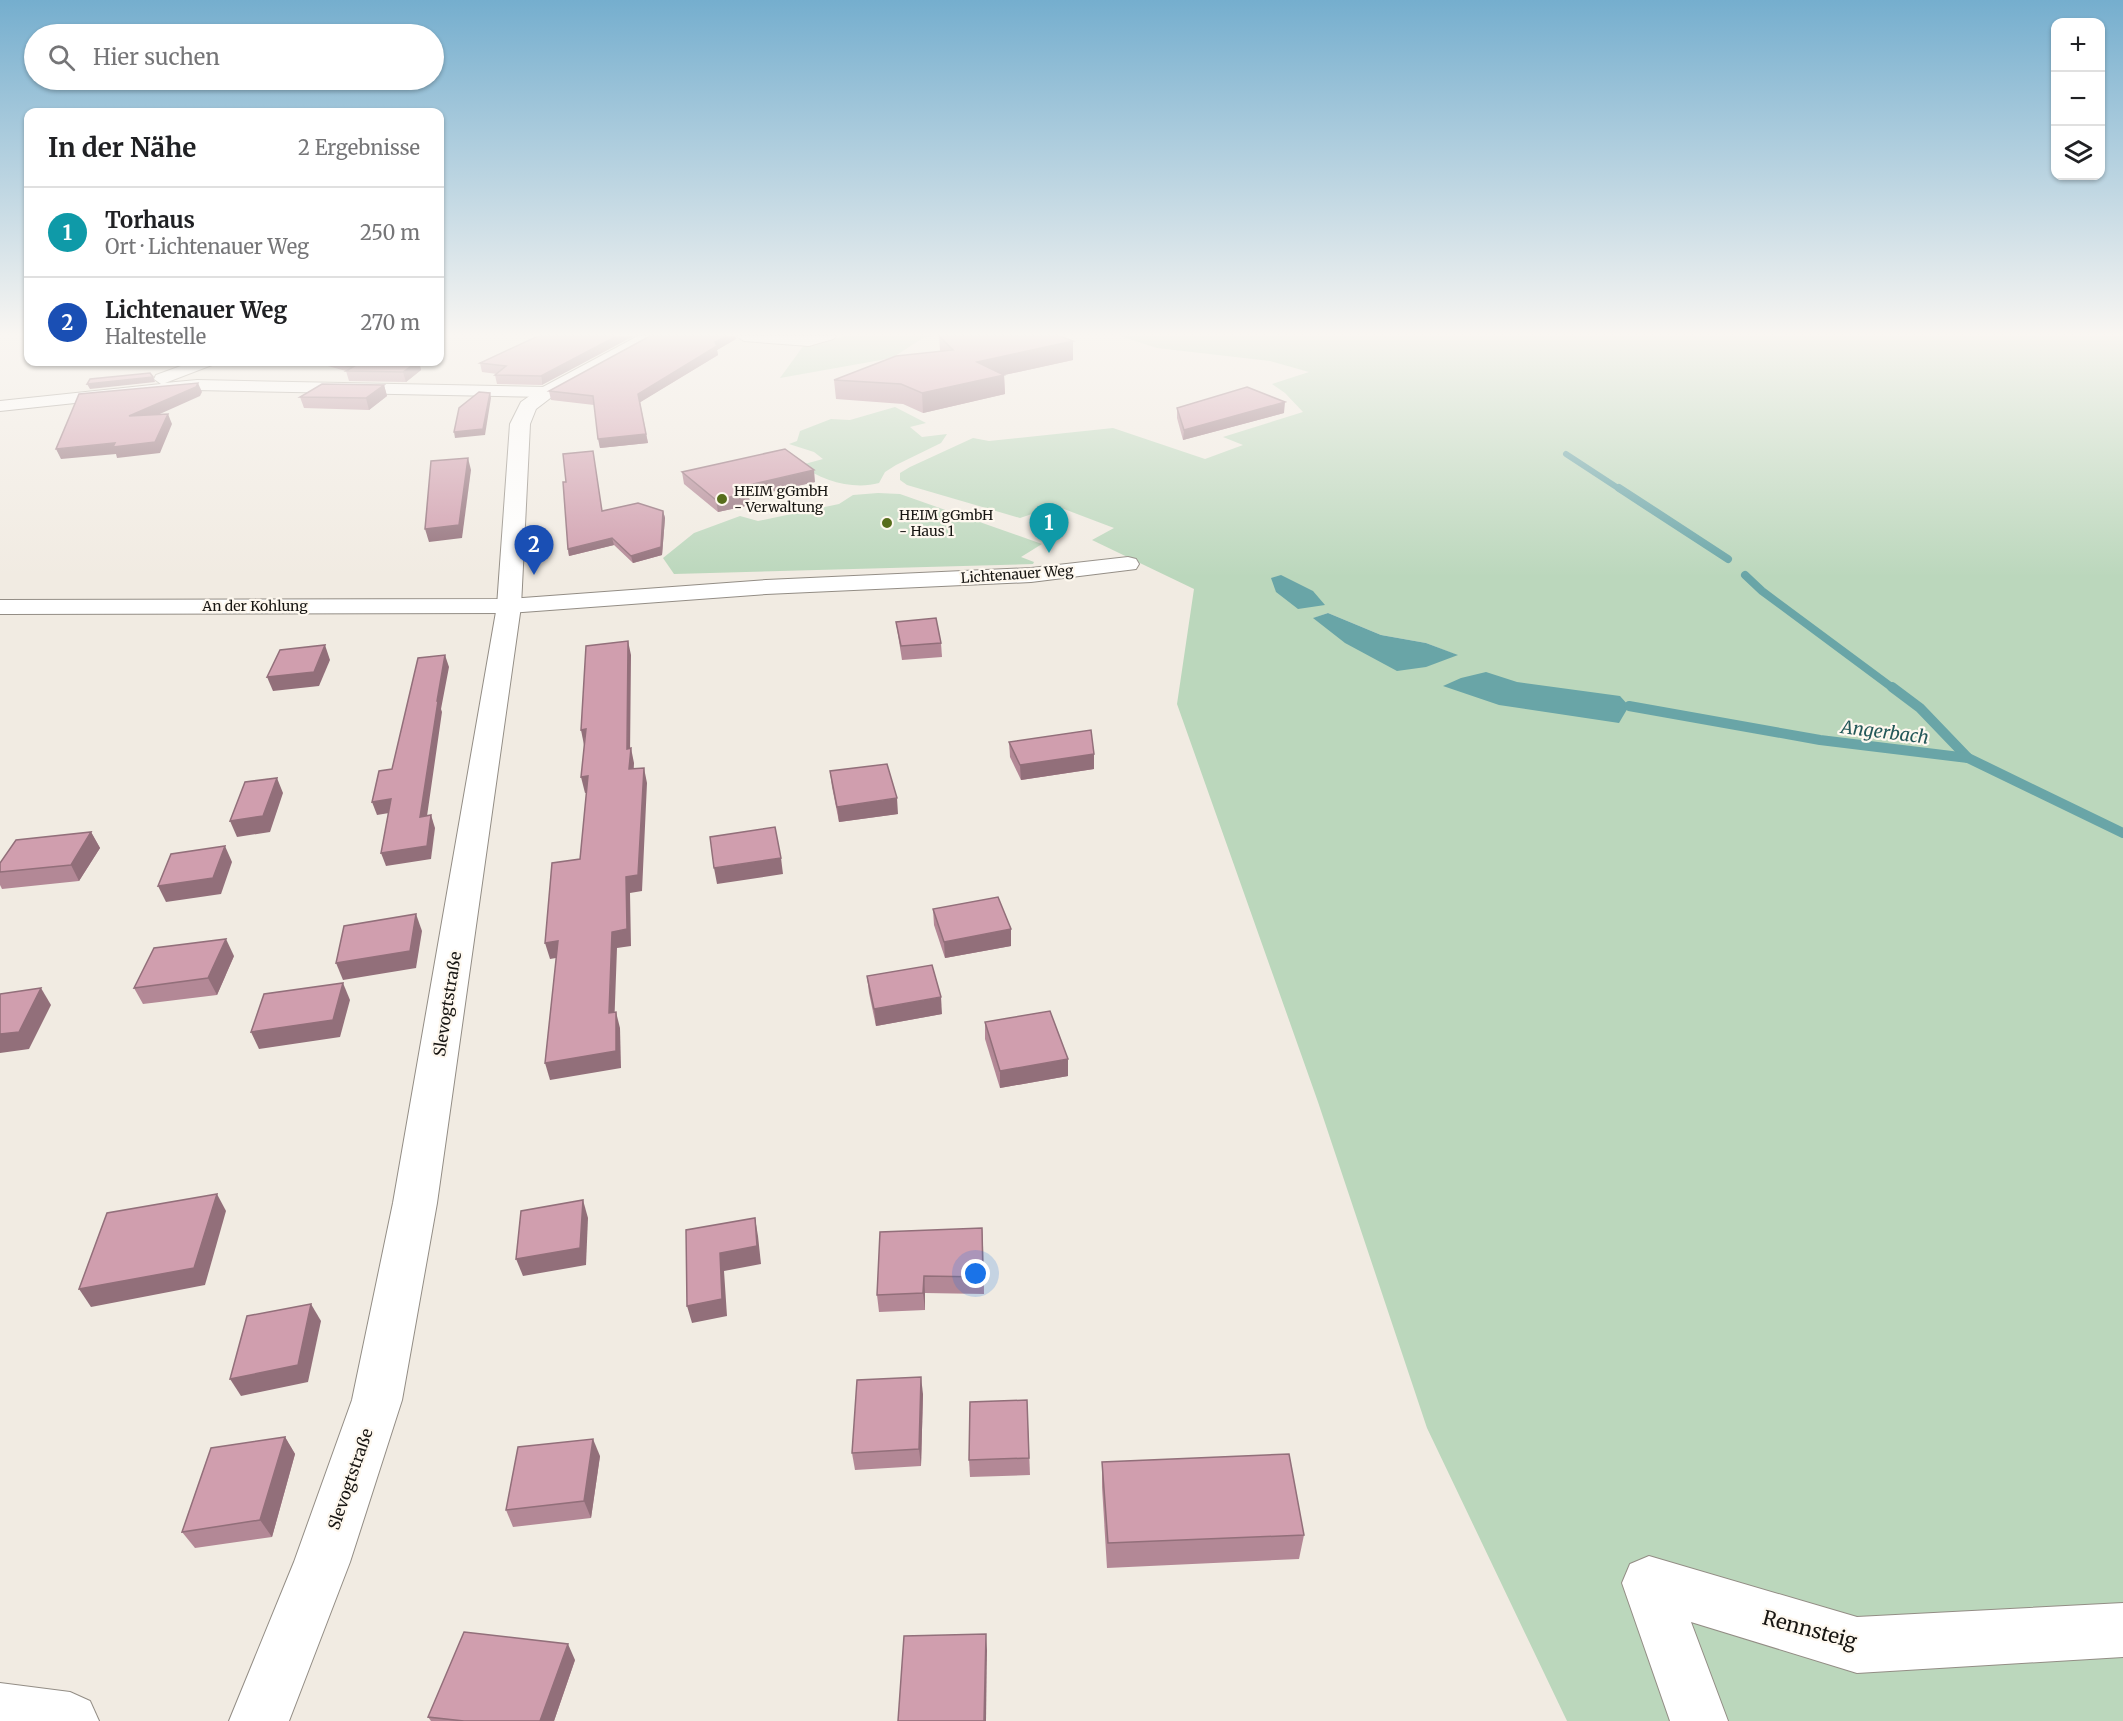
<!DOCTYPE html>
<html lang="de">
<head>
<meta charset="utf-8">
<style>
	body { margin:0; font-family:Merriweather,serif; background:#f6f6f6; color:#202124 }
	.controls { position:absolute; right:18px; top:18px; display:grid; overflow:hidden; border-radius:12px; box-shadow:0 2px 4px #0004 }
	.controls button { width:54px; height:54px; display:grid; place-items:center; padding:0; border:0; border-bottom:2px solid #e0e0e0; background:#fff; color:#202124; font:30px sans-serif }
	.you { position:absolute; left:976px; top:1274px; width:21px; height:21px; margin:-15px; border:4px solid #fff; border-radius:50%; background:#1a73e8; box-shadow:0 0 0 9px #1a73e833 }
	.badge { display:grid; place-items:center; width:39px; height:39px; border-radius:50%; background:#576d1c; color:#fff; font-size:20px; font-weight:700 }
	.pin { position:absolute; translate:-50% -50px; filter:drop-shadow(0 2px 3px #0008) }
	.pin::after { content:''; position:absolute; top:32px; width:21px; height:18px; background:inherit; clip-path:polygon(0 0,100% 0,50% 100%) }
	.list { margin:0; padding:0; list-style:none }
	h2 { display:flex; justify-content:space-between; align-items:center; height:78px; margin:0; padding:0 24px; font-size:26px }
	h2 small { font-size:20px; font-weight:400; color:#757577 }
	.list li { display:grid; grid-template-columns:39px 1fr auto; gap:18px; align-items:center; box-sizing:border-box; height:90px; padding:0 24px; border-top:2px solid #e0e0e0 }
	.list b { display:block; font-size:22px; white-space:nowrap }
	.list p { margin:0; font-size:20px; white-space:nowrap; color:#757577 }
	.list em { font-size:20px; font-style:normal; color:#757577 }
	.icon { flex:none; width:33px; height:33px; fill:none; stroke:currentColor; stroke-width:2; stroke-linecap:round; stroke-linejoin:round }
	.map { position:relative; flex:none; width:2123px; height:1721px; overflow:hidden }
	.search { position:absolute; background:#fff; box-shadow:0 2px 4px #0004; left:24px; top:24px; width:420px; height:66px; display:flex; align-items:center; gap:15px; box-sizing:border-box; padding:0 21px; border-radius:33px; color:#757577; font-size:22px }
	.panel { position:absolute; background:#fff; box-shadow:0 2px 4px #0004; left:24px; top:108px; width:420px; height:258px; border-radius:12px }
	.map>svg:first-child { display:block }
</style>
</head>
<body>
<div class="map">
<svg width="2123" height="1721" viewBox="0 0 2123 1721">
	<rect width="100%" height="100%" fill="#f1ebe2"/>
	<g fill="#bbd7bc" fill-rule="evenodd">
		<polygon points="846,336 932,336 923,338 892,358 780,378 804,345"/>
		<path d="M1120,336h1003v1385h-556l-140,-293 -109,-326 -141,-398 17,-115 -102,-49 22,-12 -58,-22 -36,12 -113,-33 -7,-5v-7l10,-6 63,-29 16,3 124,-13 92,31 38,-14 -20,-8 80,-25 -18,-19 -13,-9 37,-12 -39,-11 -113,-13zM1328,613l53,22 45,8 31,12 -143,-37z"/>
		<path d="M895,407l31,16 -16,4 12,10 25,-3 -6,9 -45,22 -11,7 -6,11c-25,7 -58,-2 -78,-18l22,-6 -9,-7 -25,-8 8,-3 3,-10 31,-12 19,1z"/>
		<polygon points="878,493 900,494 1042,544 1021,557 1034,562 1033,564 674,574 663,558 694,533 740,516 758,521 839,504 853,495"/>
	</g>
	<g fill="#69a5a7">
		<polygon points="1281,575 1313,591 1325,605 1298,609 1276,592 1271,578"/>
		<polygon points="1328,613 1381,635 1426,643 1458,655 1426,667 1397,671 1345,643 1313,618"/>
		<polygon points="1486,672 1517,682 1620,696 1629,706 1619,723 1499,705 1443,686 1461,678"/>
	</g>
	<g fill="none" stroke-linecap="round" stroke-linejoin="round">
		<polyline stroke="#69a5a7" stroke-width="6" points="1566,454 1621,490"/>
		<g stroke="#69a5a7" stroke-width="8">
			<polyline points="1619,488 1728,559"/>
			<polyline points="1745,575 1762,591 1894,689"/>
		</g>
		<g stroke="#69a5a7" stroke-width="10">
			<polyline points="1892,687 1920,708 1968,758"/>
			<polyline points="1629,706 1820,740 1968,758 2123,833"/>
		</g>
		<g stroke="#938d85" stroke-width="2">
			<g id="street">
				<polygon points="736,336 836,336 833,339 809,346 744,341"/>
				<polygon points="192,362 214,362 212,365 165,383 197,380 547,387 553,388 556,392 553,396 547,397 197,390 0,411 0,401 161,384 154,379 156,375"/>
				<polygon points="1128,557 1136,559 1139,564 1136,569 1031,582 766,594 509,613 0,614 0,600 509,599 766,580 1031,568"/>
				<polygon points="1649,1556 1857,1617 2123,1603 2123,1657 1857,1673 1691,1622 1728,1721 1670,1721 1622,1583 1630,1564"/>
				<polygon points="0,1683 70,1692 90,1701 99,1721 0,1721"/>
			</g>
		</g>
		<g stroke="#938d85" stroke-width="2">
			<polygon id="secondary" points="638,336 657,336 655,339 553,396 536,409 530,424 521,606 437,1203 402,1400 350,1562 289,1721 229,1721 294,1562 352,1400 393,1203 497,606 510,424 521,402 541,388"/>
		</g>
		<use href="#street" fill="#fff" fill-rule="evenodd"/>
		<use href="#secondary" fill="#fff" fill-rule="evenodd"/>
	</g>
	<g fill="#b38896">
		<polygon points="538,336 542,385 497,384 495,375 497,374 482,372 480,363"/>
		<polygon points="650,336 735,336 736,339 717,350 718,355 640,402 648,443 600,448 594,405 551,400 549,391"/>
		<polygon points="939,336 1073,341 1073,360 1004,375 1005,394 923,413 903,404 836,399 834,380 940,351"/>
		<polygon points="316,362 419,362 421,370 406,382 349,381 346,371 317,363"/>
		<polygon points="384,385 387,396 369,410 304,408 300,397"/>
		<polygon points="1177,408 1284,413 1183,440 1177,418"/>
		<polygon points="682,472 815,482 749,497 750,505 718,512 684,484"/>
		<polygon points="602,511 663,511 665,518 662,555 633,563 614,545 569,556 568,549"/>
		<polygon points="896,622 941,643 942,657 902,660 898,635"/>
		<polygon points="1009,742 1094,769 1021,780 1010,757"/>
		<polygon points="830,771 898,814 839,822 832,787"/>
		<polygon points="91,832 100,848 79,881 2,889 0,885 0,863"/>
		<polygon points="933,909 1011,929 1011,946 945,958 934,925"/>
		<polygon points="234,956 217,995 143,1004 134,988"/>
		<polygon points="867,976 942,1014 876,1026 869,993"/>
		<polygon points="985,1022 1068,1076 1000,1088 985,1039"/>
		<polygon points="982,1228 984,1294 925,1293 925,1310 879,1312 877,1295"/>
		<polygon points="923,1394 921,1466 855,1470 852,1453"/>
		<polygon points="1027,1400 1030,1475 970,1477 969,1460"/>
		<polygon points="285,1437 295,1454 272,1537 195,1548 182,1532"/>
		<polygon points="600,1456 591,1518 513,1527 506,1510"/>
		<polygon points="1102,1462 1304,1535 1299,1559 1107,1568 1102,1487"/>
		<polygon points="575,1660 554,1721 431,1721 428,1717"/>
	</g>
	<g fill="#926f7a">
		<polygon points="617,336 634,336 542,385 541,376"/>
		<polygon points="726,336 735,336 736,339 717,350 718,355 639,403 638,394"/>
		<polygon points="1073,341 1073,360 1004,375 1005,394 923,413 922,393 977,362"/>
		<polygon points="417,362 419,362 421,370 406,382 403,372"/>
		<polygon points="153,377 155,382 90,389 87,384"/>
		<polygon points="198,383 202,392 200,396 133,426 129,416"/>
		<polygon points="384,385 387,396 369,410 366,398"/>
		<polygon points="490,393 491,398 485,435 455,438 454,432"/>
		<polygon points="1285,402 1284,413 1183,440 1184,430"/>
		<polygon points="168,414 172,424 160,453 117,458 116,454 61,459 56,449 115,443"/>
		<polygon points="646,434 648,443 600,448 598,439"/>
		<polygon points="468,458 471,470 462,538 429,542 425,529"/>
		<polygon points="814,470 815,482 749,497 750,505 718,512 716,500 740,487"/>
		<polygon points="663,511 665,518 662,555 633,563 631,556"/>
		<polygon points="612,538 614,545 569,556 568,549"/>
		<polygon points="628,641 631,655 630,756 631,748 634,763 633,785 629,769 627,749"/>
		<polygon points="325,645 330,660 319,686 273,691 267,677"/>
		<polygon points="445,655 449,667 441,709 442,712 425,830 420,817 437,701"/>
		<polygon points="586,729 584,745 581,730"/>
		<polygon points="1094,754 1094,769 1021,780 1020,765"/>
		<polygon points="644,768 647,783 642,891 630,893 631,946 617,948 614,1030 609,1013 612,932"/>
		<polygon points="588,776 592,792 585,793 581,777"/>
		<polygon points="277,778 283,793 270,832 237,837 230,821"/>
		<polygon points="897,798 898,814 839,822 837,807"/>
		<polygon points="391,799 395,812 377,815 372,802"/>
		<polygon points="431,815 435,828 431,859 386,866 381,853"/>
		<polygon points="91,832 100,848 79,881 71,865"/>
		<polygon points="225,846 232,862 221,894 166,902 158,886"/>
		<polygon points="781,858 783,874 717,884 714,868"/>
		<polygon points="416,914 422,931 416,968 343,980 336,963"/>
		<polygon points="1011,929 1011,946 945,958 944,942"/>
		<polygon points="226,939 234,956 217,995 208,978"/>
		<polygon points="558,941 562,957 550,959 545,943"/>
		<polygon points="343,983 350,1000 340,1037 259,1049 251,1032"/>
		<polygon points="41,988 51,1005 29,1049 0,1053 0,1034"/>
		<polygon points="941,997 942,1014 876,1026 874,1009"/>
		<polygon points="616,1012 620,1028 621,1068 550,1080 545,1063"/>
		<polygon points="1068,1059 1068,1076 1000,1088 1000,1071"/>
		<polygon points="217,1194 226,1211 205,1285 91,1307 79,1289"/>
		<polygon points="583,1200 588,1218 586,1265 523,1276 516,1259"/>
		<polygon points="755,1218 758,1236 761,1264 724,1271 727,1316 692,1323 687,1306 720,1253"/>
		<polygon points="982,1228 983,1245 984,1294 983,1277"/>
		<polygon points="924,1276 925,1293 925,1310 923,1293"/>
		<polygon points="311,1304 321,1321 308,1382 241,1396 230,1379"/>
		<polygon points="921,1377 923,1394 921,1466 919,1449"/>
		<polygon points="285,1437 295,1454 272,1537 260,1520"/>
		<polygon points="593,1439 600,1456 591,1518 584,1501"/>
		<polygon points="986,1634 987,1650 986,1721 984,1721"/>
		<polygon points="568,1644 575,1660 554,1721 540,1721"/>
	</g>
	<g fill="#d09eae" stroke="#926f7a" stroke-width="1.5">
		<polygon points="538,336 617,336 541,376 495,375 506,366 480,363"/>
		<polygon points="650,336 726,336 715,342 717,346 638,394 646,434 598,439 593,396 549,391"/>
		<polygon points="939,336 1060,336 1073,341 977,362 1004,375 922,393 901,384 834,380 896,356 953,350"/>
		<polygon points="328,362 361,362 352,367"/>
		<polygon points="361,362 417,362 403,372 346,371"/>
		<polygon points="150,373 153,377 87,384 90,379"/>
		<polygon points="198,383 196,387 129,416 168,414 155,442 113,447 115,443 56,449 79,394"/>
		<polygon points="322,384 384,385 366,398 300,397"/>
		<polygon points="1247,387 1285,402 1184,430 1177,408"/>
		<polygon points="479,392 490,393 483,429 454,432 459,408"/>
		<polygon points="785,449 814,470 740,487 748,493 716,500 682,472"/>
		<polygon points="593,451 602,511 638,503 663,511 661,547 631,556 612,538 568,549 563,482 566,482 563,454"/>
		<polygon points="468,458 459,525 425,529 431,461"/>
		<polygon points="936,618 941,643 901,646 896,622"/>
		<polygon points="628,641 627,749 631,748 629,769 644,768 638,875 626,877 627,929 612,932 609,1013 616,1012 616,1051 545,1063 558,941 545,943 552,863 580,859 588,776 581,777 586,729 581,730 586,646"/>
		<polygon points="325,645 314,672 267,677 280,650"/>
		<polygon points="445,655 437,701 438,701 420,817 431,815 427,846 381,853 391,799 372,802 379,771 392,769 418,658"/>
		<polygon points="1091,730 1094,754 1020,765 1009,742"/>
		<polygon points="887,764 897,798 837,807 830,771"/>
		<polygon points="277,778 263,816 230,821 245,782"/>
		<polygon points="775,827 781,858 714,868 710,837"/>
		<polygon points="91,832 71,865 0,872 0,863 16,840"/>
		<polygon points="225,846 213,878 158,886 171,854"/>
		<polygon points="998,897 1011,929 944,942 933,909"/>
		<polygon points="416,914 410,951 336,963 344,926"/>
		<polygon points="226,939 208,978 134,988 154,948"/>
		<polygon points="932,965 941,997 874,1009 867,976"/>
		<polygon points="343,983 333,1020 251,1032 264,994"/>
		<polygon points="41,988 19,1032 0,1034 0,994"/>
		<polygon points="1050,1011 1068,1059 1000,1071 985,1022"/>
		<polygon points="217,1194 194,1268 79,1289 107,1213"/>
		<polygon points="583,1200 580,1248 516,1259 521,1211"/>
		<polygon points="755,1218 757,1246 720,1253 722,1299 687,1306 686,1230"/>
		<polygon points="982,1228 983,1277 924,1276 923,1293 877,1295 880,1232"/>
		<polygon points="311,1304 298,1365 230,1379 247,1316"/>
		<polygon points="921,1377 919,1449 852,1453 857,1380"/>
		<polygon points="1027,1400 1029,1458 969,1460 970,1402"/>
		<polygon points="285,1437 260,1520 182,1532 211,1448"/>
		<polygon points="593,1439 584,1501 506,1510 518,1447"/>
		<polygon points="1289,1454 1304,1535 1108,1543 1102,1462"/>
		<polygon points="464,1632 568,1644 540,1721 464,1721 428,1717"/>
		<polygon points="986,1634 984,1721 898,1721 904,1636"/>
	</g>
	<linearGradient id="sky" x2="0" y2="1"><stop stop-color="#75aece"/><stop offset="0.58" stop-color="#f9f6f2"/><stop offset="1" stop-color="#f9f6f2" stop-opacity="0"/></linearGradient>
	<rect width="2123" height="577" fill="url(#sky)"/>
	<g fill="#576d1c" stroke="#fef8ef" stroke-width="2">
		<circle cx="722" cy="499" r="6"/>
		<circle cx="887" cy="523" r="6"/>
	</g>
	<g text-anchor="middle" dominant-baseline="central" stroke-width="4.5" stroke-linejoin="round" paint-order="stroke">
		<g font-size="14" fill="#171512" stroke="#fef8ef" text-anchor="start">
			<text x="734" y="491">HEIM gGmbH<tspan x="734" dy="16">- Verwaltung</tspan></text>
			<text x="899" y="515">HEIM gGmbH<tspan x="899" dy="16">- Haus 1</tspan></text>
		</g>
		<g font-size="14" fill="#171512" stroke="#fef8ef">
			<text transform="translate(1017 574) rotate(-4)">Lichtenauer Weg</text>
			<text x="255" y="606">An der Kohlung</text>
		</g>
		<g font-size="16" fill="#171512" stroke="#fef8ef">
			<text transform="translate(447 1004) rotate(-81)">Slevogtstraße</text>
			<text transform="translate(350 1479) rotate(-71)">Slevogtstraße</text>
		</g>
		<g font-size="18" font-style="italic" fill="#245859" stroke="#fef8ef">
			<text transform="translate(1885 732) rotate(7)">Angerbach</text>
		</g>
		<g font-size="20" fill="#171512" stroke="#fef8ef">
			<text transform="translate(1810 1629) rotate(15)">Rennsteig</text>
		</g>
	</g>
</svg>
<div class="controls">
<button>+</button>
<button>−</button>
<button><svg class="icon" aria-label="layers" viewBox="0 0 24 24"><path d="M12 4l9 5-9 5-9-5zM3 14l9 5 9-5"/></svg></button>
</div>
<div class="you"></div>
<div class="pin badge" style="left:1049px;top:553px;background:#0f9aa8">1</div>
<div class="pin badge" style="left:534px;top:575px;background:#1a4fb4">2</div>
<div class="search"><svg class="icon" aria-label="search" viewBox="0 0 24 24"><circle cx="10" cy="10" r="6"/><path d="M15 15l6 6"/></svg>Hier suchen</div>
<section class="panel">
<h2>In der Nähe<small>2 Ergebnisse</small></h2>
<ul class="list">
<li><span class="badge" style="background:#0f9aa8">1</span><div><b>Torhaus</b><p>Ort · Lichtenauer Weg</p></div><em>250 m</em></li>
<li><span class="badge" style="background:#1a4fb4">2</span><div><b>Lichtenauer Weg</b><p>Haltestelle</p></div><em>270 m</em></li>
</ul>
</section>
</div>
</body>
</html>
